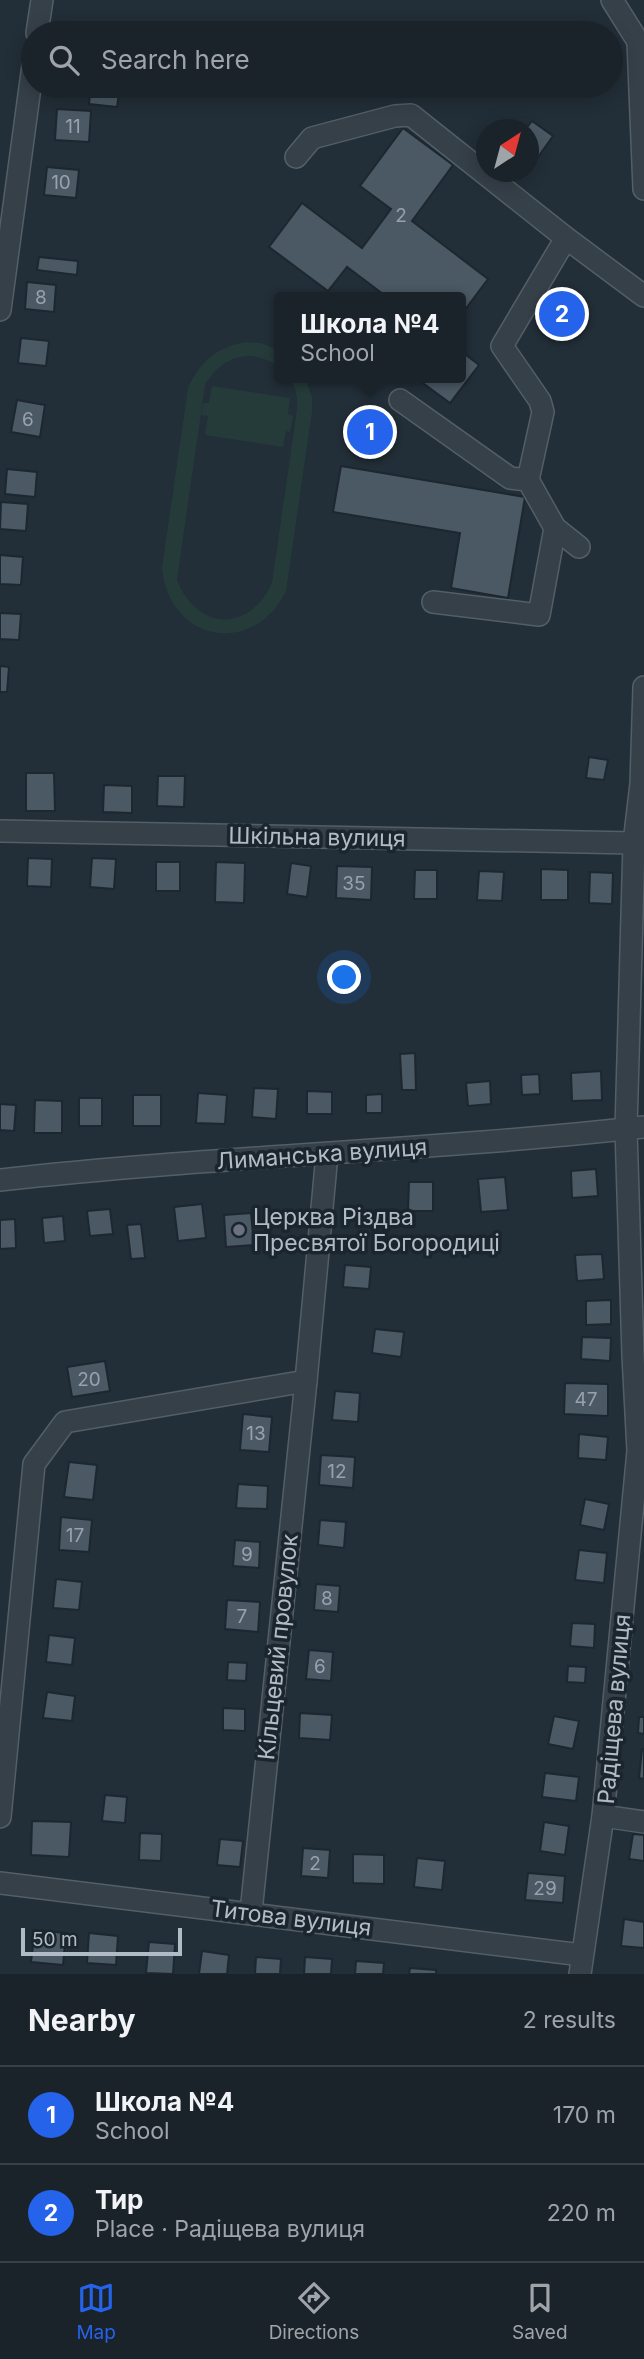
<!DOCTYPE html>
<html lang="en">
<head>
<meta charset="utf-8">
<style>
	body { margin:0; font-family:Inter,sans-serif; background:#232a32; color:#f1f3f6 }
	.compass { position:absolute; left:476px; top:119px; width:63px; height:63px; border-radius:50%; background:#1a222a; box-shadow:0 4px 18px #0003; rotate:36deg }
	.scale { position:absolute; left:21px; bottom:18px; width:161px; box-sizing:border-box; padding-left:7px; border:4px solid #b1bbc5; border-top:0; font-size:19px; line-height:24px; white-space:nowrap; color:#b1bbc5; -webkit-text-stroke:5px #1b252d; paint-order:stroke }
	.you { position:absolute; left:345px; top:978px; width:24px; height:24px; margin:-18px; border:5px solid #fff; border-radius:50%; background:#1a73e8; box-shadow:0 0 0 10px #1a73e833 }
	.badge { display:grid; place-items:center; width:46px; height:46px; border-radius:50%; background:#2563eb; color:#fff; font-size:23px; font-weight:700 }
	.pin { position:absolute; translate:-50% -50%; border:4px solid #fff; box-shadow:0 2px 7px #0006 }
	.popup { position:absolute; left:274px; top:292px; width:192px; height:91px; box-sizing:border-box; display:grid; place-content:center; border-radius:7px; background:#1a222a; filter:drop-shadow(0 2px 5px #0005); font-size:23px; white-space:nowrap; color:#9fa4a8 }
	.popup b { font-size:26px; color:#f1f3f6 }
	.popup::after { content:''; position:absolute; left:50%; top:100%; margin-left:-14px; border:14px solid transparent; border-top-color:#1a222a }
	.list { margin:0; padding:0; list-style:none }
	h2 { display:flex; justify-content:space-between; align-items:center; height:91px; margin:0; padding:0 28px; font-size:30px }
	h2 small { font-size:23px; font-weight:400; color:#9fa4a8 }
	.list li { display:grid; grid-template-columns:46px 1fr auto; gap:21px; align-items:center; box-sizing:border-box; height:98px; padding:0 28px; border-top:2px solid #383f47 }
	.list b { display:block; font-size:26px; white-space:nowrap }
	.list p { margin:0; font-size:23px; white-space:nowrap; color:#9fa4a8 }
	.list em { font-size:23px; font-style:normal; color:#9fa4a8 }
	.icon { flex:none; width:38px; height:38px; fill:none; stroke:currentColor; stroke-width:2; stroke-linecap:round; stroke-linejoin:round }
	.map { position:relative; flex:none; width:644px; height:1974px; overflow:hidden }
	.search { position:absolute; background:#1a222a; box-shadow:0 4px 18px #0003; left:21px; right:21px; top:21px; height:77px; display:flex; align-items:center; gap:18px; box-sizing:border-box; padding:0 24px; border-radius:38px; color:#9fa4a8; font-size:26px }
	.sheet { height:287px; background:#1a222a }
	nav { display:flex; justify-content:space-around; align-items:center; box-sizing:border-box; height:98px; border-top:2px solid #383f47; background:#1a222a; font-size:19px; color:#9fa4a8 }
	nav a { display:grid; justify-items:center; gap:4px }
	nav .on { color:#2563eb }
	.map>svg:first-child { display:block }
</style>
</head>
<body>
<div class="map">
<svg width="644" height="1974" viewBox="0 0 644 1974">
	<rect width="100%" height="100%" fill="#222e38"/>
	<g fill="#253b3a">
		<path d="M246,342l15,1 18,7v17c-29,-21 -57,-10 -74,18l-28,195c20,51 72,53 95,3l25,-174c1,-11 -1,-22 -8,-31h16l7,19v15l-26,179c-33,67 -117,51 -124,-23l26,-180c12,-27 29,-41 58,-46z"/>
		<polygon points="212,386 290,398 288,414 293,416 290,432 286,431 283,447 205,435 208,416 201,415 203,403 209,403"/>
	</g>
	<g fill="#4b5964" stroke="#1d272f" stroke-width="2">
		<polygon points="91,86 120,86 117,107 89,104"/>
		<polygon points="57,109 91,111 89,142 55,140"/>
		<polygon points="532,121 553,136 533,164 528,161 528,145 531,141 528,139 528,130 525,130"/>
		<polygon points="403,128 453,165 412,221 488,279 461,315 461,297 387,297 347,267 328,291 269,247 302,203 362,248 391,209 360,186"/>
		<polygon points="47,167 79,170 76,198 44,195"/>
		<polygon points="39,257 78,261 77,275 37,270"/>
		<polygon points="27,282 56,285 54,312 25,309"/>
		<polygon points="570,292 582,302 554,336 542,326"/>
		<polygon points="21,338 49,341 46,366 18,363"/>
		<polygon points="461,351 479,365 450,403 416,378 461,378"/>
		<polygon points="17,400 45,405 40,437 11,432"/>
		<polygon points="341,466 525,497 508,598 451,588 460,533 333,512"/>
		<polygon points="7,469 37,472 35,497 5,494"/>
		<polygon points="1,502 28,504 26,531 0,529"/>
		<polygon points="0,555 23,557 21,585 0,584"/>
		<polygon points="0,613 21,614 19,640 0,639"/>
		<polygon points="0,666 9,667 7,692 0,692"/>
		<polygon points="589,757 608,760 604,780 586,778"/>
		<polygon points="26,773 54,773 55,811 26,811"/>
		<polygon points="158,776 185,776 184,807 157,806"/>
		<polygon points="104,785 132,786 132,813 103,812"/>
		<polygon points="28,858 52,859 51,887 27,886"/>
		<polygon points="92,858 116,859 114,889 90,887"/>
		<rect x="156" y="862" width="24" height="29"/>
		<polygon points="216,862 245,863 244,903 215,902"/>
		<polygon points="291,863 311,866 307,897 287,894"/>
		<polygon points="337,866 372,867 371,900 336,898"/>
		<polygon points="541,869 568,870 568,900 541,900"/>
		<polygon points="415,870 437,870 437,899 414,899"/>
		<polygon points="479,871 504,872 502,901 477,900"/>
		<polygon points="590,872 613,873 612,904 589,903"/>
		<polygon points="415,1053 416,1090 402,1090 400,1054"/>
		<polygon points="601,1071 602,1100 572,1101 571,1073"/>
		<polygon points="539,1074 540,1094 522,1095 521,1075"/>
		<polygon points="490,1081 491,1104 468,1106 466,1083"/>
		<polygon points="254,1088 278,1089 276,1119 252,1117"/>
		<polygon points="307,1091 332,1092 332,1114 307,1114"/>
		<polygon points="198,1093 227,1095 225,1124 196,1123"/>
		<polygon points="382,1094 382,1113 366,1113 366,1095"/>
		<rect x="133" y="1095" width="28" height="31"/>
		<rect x="79" y="1098" width="23" height="28"/>
		<polygon points="35,1100 62,1101 62,1133 34,1133"/>
		<polygon points="0,1104 16,1105 14,1131 0,1130"/>
		<polygon points="596,1169 598,1196 572,1198 571,1171"/>
		<polygon points="505,1177 508,1210 481,1212 478,1179"/>
		<polygon points="409,1182 433,1182 433,1211 408,1211"/>
		<polygon points="202,1204 206,1238 178,1241 174,1207"/>
		<polygon points="110,1209 113,1234 90,1236 87,1211"/>
		<polygon points="251,1213 254,1245 226,1247 224,1215"/>
		<polygon points="63,1216 65,1241 44,1243 42,1218"/>
		<polygon points="15,1219 16,1248 0,1249 0,1220"/>
		<polygon points="141,1224 145,1258 131,1259 127,1225"/>
		<polygon points="602,1254 604,1279 577,1281 575,1255"/>
		<polygon points="345,1265 371,1267 369,1289 343,1287"/>
		<polygon points="611,1300 611,1324 586,1325 586,1301"/>
		<polygon points="375,1329 404,1332 401,1357 372,1353"/>
		<polygon points="582,1337 611,1338 610,1361 581,1359"/>
		<polygon points="105,1361 110,1391 72,1397 67,1367"/>
		<polygon points="565,1383 608,1384 608,1416 564,1414"/>
		<polygon points="335,1391 360,1393 358,1422 332,1420"/>
		<polygon points="243,1414 272,1417 269,1452 240,1450"/>
		<polygon points="579,1434 608,1437 606,1460 578,1458"/>
		<polygon points="321,1455 355,1457 353,1488 319,1485"/>
		<polygon points="69,1462 97,1465 93,1500 64,1497"/>
		<polygon points="238,1484 268,1486 267,1509 236,1508"/>
		<polygon points="585,1499 609,1504 604,1530 580,1525"/>
		<polygon points="61,1517 92,1520 89,1552 59,1550"/>
		<polygon points="320,1520 346,1522 344,1548 318,1545"/>
		<polygon points="235,1540 260,1542 259,1568 233,1566"/>
		<polygon points="579,1550 607,1553 604,1583 575,1580"/>
		<polygon points="56,1579 82,1582 79,1610 53,1608"/>
		<polygon points="316,1584 340,1586 338,1612 314,1610"/>
		<polygon points="227,1600 260,1602 258,1632 225,1629"/>
		<polygon points="572,1623 595,1624 594,1648 570,1646"/>
		<polygon points="49,1635 75,1638 72,1665 46,1662"/>
		<polygon points="309,1650 333,1652 331,1681 306,1679"/>
		<polygon points="228,1662 247,1663 246,1681 227,1680"/>
		<polygon points="568,1666 586,1667 585,1683 567,1682"/>
		<polygon points="47,1692 75,1696 72,1721 43,1718"/>
		<polygon points="223,1708 245,1709 245,1731 223,1730"/>
		<polygon points="300,1713 332,1715 330,1740 299,1738"/>
		<polygon points="554,1716 579,1721 573,1749 548,1744"/>
		<polygon points="639,1717 644,1717 644,1734 638,1733"/>
		<polygon points="642,1749 644,1749 644,1779 639,1778"/>
		<polygon points="545,1773 579,1777 576,1801 542,1797"/>
		<polygon points="105,1795 127,1797 125,1823 102,1821"/>
		<polygon points="32,1821 71,1822 69,1857 31,1855"/>
		<polygon points="544,1822 569,1826 565,1855 540,1851"/>
		<polygon points="140,1833 162,1834 161,1861 139,1860"/>
		<polygon points="633,1834 644,1835 644,1861 629,1859"/>
		<polygon points="220,1839 243,1841 240,1867 217,1865"/>
		<polygon points="303,1848 330,1850 328,1878 301,1876"/>
		<polygon points="353,1854 384,1855 384,1884 353,1883"/>
		<polygon points="417,1858 445,1861 442,1890 414,1887"/>
		<polygon points="528,1873 565,1876 563,1903 525,1900"/>
		<polygon points="624,1919 644,1922 644,1948 621,1946"/>
		<polygon points="35,1930 66,1933 63,1965 31,1962"/>
		<polygon points="89,1933 118,1936 116,1965 87,1963"/>
		<polygon points="149,1942 175,1944 173,1974 146,1973"/>
		<polygon points="202,1951 229,1955 227,1974 199,1974"/>
		<polygon points="256,1957 281,1959 280,1974 255,1974"/>
		<polygon points="305,1957 332,1959 331,1974 304,1974"/>
		<polygon points="356,1961 384,1963 383,1974 355,1974"/>
		<polygon points="410,1968 436,1970 436,1974 409,1974"/>
	</g>
	<g fill="none" stroke-linecap="round" stroke-linejoin="round">
		<g stroke="#545e66" stroke-width="24">
			<g id="minor">
				<polyline points="612,0 644,51"/>
				<polyline points="37,33 42,0"/>
				<polyline points="638,42 644,189"/>
				<polyline points="296,157 312,138 395,116 411,115 566,238 644,296"/>
				<polyline points="0,310 33,65"/>
				<polyline points="400,400 510,478 528,480"/>
				<polyline points="555,528 579,547"/>
				<polyline points="433,602 539,615 555,528 528,480 543,412 540,401 502,346 566,238"/>
				<polyline points="0,831 634,843"/>
				<path d="M0,1180c214,-24 430,-29 644,-53"/>
				<polyline points="603,1816 644,1822"/>
				<polyline points="0,1817 34,1464 65,1422 306,1381"/>
				<polyline points="0,1883 582,1955"/>
				<polyline points="251,1912 306,1381 327,1154"/>
				<polyline points="580,1974 603,1816 638,1451 633,1356 626,1129 634,843 641,784 644,687"/>
			</g>
		</g>
		<use href="#minor" stroke="#364049" stroke-width="21"/>
	</g>
	<circle fill="#6b7280" stroke="#1b252d" stroke-width="2.5" cx="239" cy="1230" r="7"/>
	<g text-anchor="middle" dominant-baseline="central" stroke-width="7" stroke-linejoin="round" paint-order="stroke">
		<g font-size="19" fill="#98a2ad">
			<text x="73" y="126">11</text>
			<text x="61" y="182">10</text>
			<text x="401" y="215">2</text>
			<text x="41" y="297">8</text>
			<text x="28" y="419">6</text>
			<text x="354" y="883">35</text>
			<text x="89" y="1379">20</text>
			<text x="586" y="1399">47</text>
			<text x="256" y="1433">13</text>
			<text x="337" y="1471">12</text>
			<text x="75" y="1535">17</text>
			<text x="247" y="1554">9</text>
			<text x="327" y="1598">8</text>
			<text x="242" y="1616">7</text>
			<text x="320" y="1666">6</text>
			<text x="315" y="1863">2</text>
			<text x="545" y="1888">29</text>
		</g>
		<g font-size="23" fill="#b1bbc5" stroke="#1b252d">
			<text transform="translate(317 837) rotate(1)">Шкільна вулиця</text>
			<text transform="translate(322 1154) rotate(-4)">Лиманська вулиця</text>
			<text transform="translate(278 1647) rotate(-84)">Кільцевий провулок</text>
			<text transform="translate(614 1709) rotate(-85)">Радіщева вулиця</text>
			<text transform="translate(291 1918) rotate(7)">Титова вулиця</text>
		</g>
		<g font-size="23" fill="#b1bbc5" stroke="#1b252d" text-anchor="start">
			<text x="253" y="1217">Церква Різдва<tspan x="253" dy="26">Пресвятої Богородиці</tspan></text>
		</g>
	</g>
</svg>
<svg class="compass" viewBox="-18 -18 36 36"><path d="M0-13l5 13h-10z" fill="#e53935"/><path d="M0 13l5-13h-10z" fill="#9fa4a8"/></svg>
<div class="scale">50 m</div>
<div class="you"></div>
<div class="pin badge" style="left:370px;top:432px">1</div>
<div class="popup"><b>Школа №4</b>School</div>
<div class="pin badge" style="left:562px;top:314px">2</div>
<div class="search"><svg class="icon" aria-label="search" viewBox="0 0 24 24"><circle cx="10" cy="10" r="6"/><path d="M15 15l6 6"/></svg>Search here</div>
</div>
<section class="sheet">
<h2>Nearby<small>2 results</small></h2>
<ul class="list">
<li><span class="badge">1</span><div><b>Школа №4</b><p>School</p></div><em>170 m</em></li>
<li><span class="badge">2</span><div><b>Тир</b><p>Place · Радіщева вулиця</p></div><em>220 m</em></li>
</ul>
</section>
<nav>
<a class="on"><svg class="icon" aria-label="map" viewBox="0 0 24 24"><path d="M3 6l6-2 6 2 6-2v14l-6 2-6-2-6 2zM9 4v14M15 6v14"/></svg>Map</a>
<a><svg class="icon" aria-label="directions" viewBox="0 0 24 24"><path d="M12 3l9 9-9 9-9-9zM9 14v-3h6M13 9l2 2-2 2"/></svg>Directions</a>
<a><svg class="icon" aria-label="saved" viewBox="0 0 24 24"><path d="M7 4h10v16l-5-4-5 4z"/></svg>Saved</a>
</nav>
</body>
</html>
